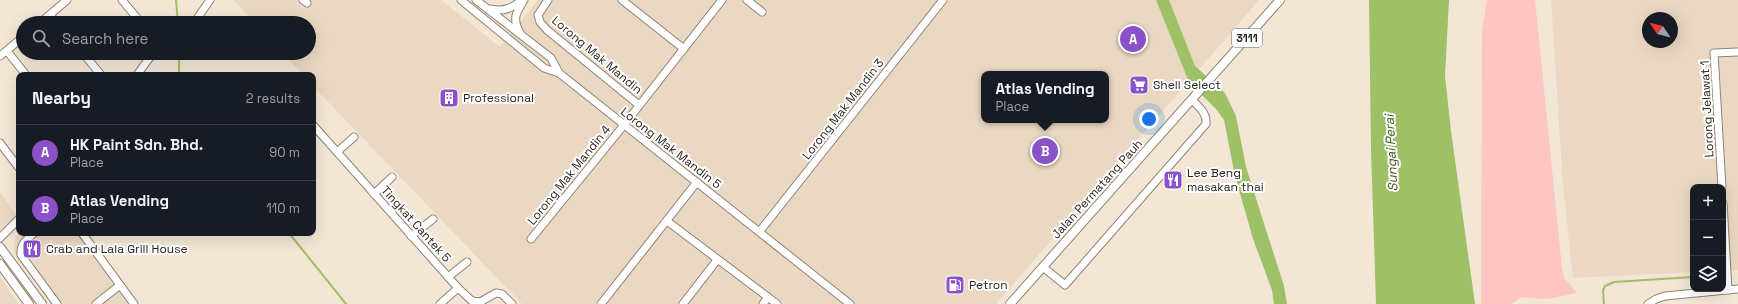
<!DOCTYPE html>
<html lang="en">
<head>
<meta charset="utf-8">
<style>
	body { margin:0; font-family:"Space Grotesk",sans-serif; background:#242831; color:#f1f3f6 }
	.controls { position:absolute; right:12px; bottom:12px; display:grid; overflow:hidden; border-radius:8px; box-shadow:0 4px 16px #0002 }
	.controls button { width:36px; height:36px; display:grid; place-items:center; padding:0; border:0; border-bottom:1px solid #363941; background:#171b24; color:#f1f3f6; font:20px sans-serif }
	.compass { position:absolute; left:1642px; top:12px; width:36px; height:36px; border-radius:50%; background:#171b24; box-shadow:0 4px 16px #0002; rotate:305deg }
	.you { position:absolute; left:1149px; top:119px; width:14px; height:14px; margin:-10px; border:3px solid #fff; border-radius:50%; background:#1a73e8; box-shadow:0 0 0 6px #1a73e833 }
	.badge { display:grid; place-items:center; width:26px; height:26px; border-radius:50%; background:#8a51c9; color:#fff; font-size:13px; font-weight:700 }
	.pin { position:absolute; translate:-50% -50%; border:2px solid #fff; box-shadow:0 1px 4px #0006 }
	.popup { position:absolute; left:981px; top:71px; width:128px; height:52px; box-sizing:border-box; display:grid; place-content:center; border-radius:8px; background:#171b24; filter:drop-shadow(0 1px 3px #0005); font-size:13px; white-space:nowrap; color:#9ea1a6 }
	.popup b { font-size:15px; color:#f1f3f6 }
	.popup::after { content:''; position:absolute; left:50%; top:100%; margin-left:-8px; border:8px solid transparent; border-top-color:#171b24 }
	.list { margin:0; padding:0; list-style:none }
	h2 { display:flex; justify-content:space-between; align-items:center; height:52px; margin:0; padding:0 16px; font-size:17px }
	h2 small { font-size:13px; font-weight:400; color:#9ea1a6 }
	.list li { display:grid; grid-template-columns:26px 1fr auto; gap:12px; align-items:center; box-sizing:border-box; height:56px; padding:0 16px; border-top:1px solid #363941 }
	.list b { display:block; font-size:15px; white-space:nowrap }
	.list p { margin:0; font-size:13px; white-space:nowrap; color:#9ea1a6 }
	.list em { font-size:13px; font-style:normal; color:#9ea1a6 }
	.icon { flex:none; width:22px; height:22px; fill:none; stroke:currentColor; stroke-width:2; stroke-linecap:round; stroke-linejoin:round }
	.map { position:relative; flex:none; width:1738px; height:304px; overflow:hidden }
	.search { position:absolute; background:#171b24; box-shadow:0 4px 16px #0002; left:16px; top:16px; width:300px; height:44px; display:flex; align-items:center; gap:10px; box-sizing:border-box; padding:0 14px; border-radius:22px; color:#9ea1a6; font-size:15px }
	.panel { position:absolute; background:#171b24; box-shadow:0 4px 16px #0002; left:16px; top:72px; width:300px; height:164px; border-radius:8px }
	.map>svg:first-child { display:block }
</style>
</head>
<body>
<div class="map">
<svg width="1738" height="304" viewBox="0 0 1738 304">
	<rect width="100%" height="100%" fill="#f3e6d5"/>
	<g fill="#ead8c2" fill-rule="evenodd">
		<path d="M234,0h207l59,47 38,-47h721l-263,304h-474l-209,-218v-11h-10l-21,-22h27v-30h-55zM984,74h122v46h-122z"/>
		<path d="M1551,0h187v270l-15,1v-84h-30v85l-120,6 -10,-92zM1648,18h24v24h-24z"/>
		<polygon points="0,192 17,216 0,231"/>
		<polygon points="20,233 85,233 138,304 51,304 14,252 15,238"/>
		<polygon points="0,277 19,304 0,304"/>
	</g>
	<polygon fill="#fec5c3" points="1487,0 1535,0 1562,269 1565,279 1577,293 1547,299 1522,297 1511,304 1481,304 1482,30"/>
	<g fill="#9ec066">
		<polygon points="1156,0 1169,0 1195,66 1225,93 1236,116 1246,167 1284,286 1287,304 1274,304 1272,290 1253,239 1235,176 1224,120 1216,109 1189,82"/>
		<polygon points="1369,0 1449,0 1445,76 1451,131 1475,304 1376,304 1371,149"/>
	</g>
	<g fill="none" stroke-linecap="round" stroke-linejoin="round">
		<g stroke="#9ec066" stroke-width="2">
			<polyline points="176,0 178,23"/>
			<polyline points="179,53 179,75"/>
			<polyline points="289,233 346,304"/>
			<polyline points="1604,304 1603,290 1605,286 1614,282 1693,277"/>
		</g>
		<g stroke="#8e8374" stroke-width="9">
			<g id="minor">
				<polyline points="122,0 141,23"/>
				<polyline points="303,0 307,3"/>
				<polyline points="461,0 544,68 559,73"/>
				<polyline points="476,0 551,58 559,73 850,304"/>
				<polyline points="548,0 538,15 540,22 547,30 639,105"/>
				<polyline points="622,0 684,49"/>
				<polyline points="747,0 762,12"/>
				<path d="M491,9c13,3 21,-1 31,-9"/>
				<polyline points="50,15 57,23"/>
				<polyline points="40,23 67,0"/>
				<polyline points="194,23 210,0"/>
				<path d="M520,33c-8,-15 -4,-20 4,-33"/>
				<polyline points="7,51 26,75"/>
				<polyline points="83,53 101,75"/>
				<polyline points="0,56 23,37"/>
				<polyline points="137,75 153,53"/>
				<polyline points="313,125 458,288 472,301 480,302 496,293 502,294 512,304"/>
				<polyline points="0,143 19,168"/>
				<polyline points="337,152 354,137"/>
				<polyline points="1722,187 1714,53 1738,52"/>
				<polyline points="374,194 392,177"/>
				<polyline points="1723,203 1728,290"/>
				<polyline points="667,221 777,304"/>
				<polyline points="760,231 943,0"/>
				<path d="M34,233c-8,7 -14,11 -13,22l36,49"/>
				<polyline points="82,233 134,304"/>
				<polyline points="411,236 433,219"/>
				<polyline points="0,238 19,219"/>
				<polyline points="531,239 624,125 722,0"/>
				<path d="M1043,267l22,18 141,-161c1,-11 -7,-17 -14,-24"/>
				<polyline points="448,277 467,262"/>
				<polyline points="96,304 120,285"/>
				<polyline points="440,304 458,288"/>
				<polyline points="601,304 697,182"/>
				<polyline points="683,304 717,260"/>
				<polyline points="763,304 768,297"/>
				<polyline points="1648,304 1656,299 1665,296 1738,289"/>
			</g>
		</g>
		<g stroke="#8e8374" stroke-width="10">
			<g id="major">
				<polyline points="0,247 42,304"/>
				<polyline points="0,264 29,304"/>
				<polyline points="1010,304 1280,0"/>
			</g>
		</g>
		<use href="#minor" stroke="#fff" stroke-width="7"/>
		<use href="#major" stroke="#fff" stroke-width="8"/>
	</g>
	<defs>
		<g id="supermarket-square" transform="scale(1)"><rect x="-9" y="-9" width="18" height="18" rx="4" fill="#8a51c9" stroke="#fff"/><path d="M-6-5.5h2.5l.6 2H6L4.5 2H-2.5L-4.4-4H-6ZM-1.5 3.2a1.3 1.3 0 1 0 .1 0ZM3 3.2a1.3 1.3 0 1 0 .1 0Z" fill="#fff"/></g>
		<g id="building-square" transform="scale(1)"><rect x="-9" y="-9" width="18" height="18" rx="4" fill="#8a51c9" stroke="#fff"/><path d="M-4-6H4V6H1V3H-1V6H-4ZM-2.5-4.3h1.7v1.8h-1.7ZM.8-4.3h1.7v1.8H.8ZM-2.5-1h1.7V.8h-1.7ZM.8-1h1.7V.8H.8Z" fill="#fff"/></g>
		<g id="restaurant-square" transform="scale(1)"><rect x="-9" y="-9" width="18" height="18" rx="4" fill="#8a51c9" stroke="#fff"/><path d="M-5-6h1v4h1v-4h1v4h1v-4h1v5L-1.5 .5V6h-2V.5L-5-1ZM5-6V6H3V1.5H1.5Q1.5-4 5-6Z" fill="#fff"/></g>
		<g id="fuel-square" transform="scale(1)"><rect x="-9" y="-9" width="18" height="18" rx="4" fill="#8a51c9" stroke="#fff"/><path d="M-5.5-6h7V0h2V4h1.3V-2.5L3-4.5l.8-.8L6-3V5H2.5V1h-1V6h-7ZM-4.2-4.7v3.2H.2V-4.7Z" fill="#fff"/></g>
	</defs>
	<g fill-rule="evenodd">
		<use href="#supermarket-square" x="1139" y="85"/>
		<use href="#building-square" x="449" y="98"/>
		<use href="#restaurant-square" x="1173" y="180"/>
		<use href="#restaurant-square" x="32" y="249"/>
		<use href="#fuel-square" x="955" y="285"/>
	</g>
	<g text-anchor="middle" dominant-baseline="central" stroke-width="4" stroke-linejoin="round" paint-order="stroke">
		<rect fill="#fff" stroke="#696662" stroke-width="1" x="1232" y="29" width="30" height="18" rx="3"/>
		<g font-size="11" font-weight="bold" fill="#29251f">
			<text x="1247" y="38">3111</text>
		</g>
		<g font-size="12" fill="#29251f" stroke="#fff">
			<text transform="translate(597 55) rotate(40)">Lorong Mak Mandin</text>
			<text transform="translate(843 109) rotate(-52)">Lorong Mak Mandin 3</text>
			<text transform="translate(1707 109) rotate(-93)">Lorong Jelawat 1</text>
			<text transform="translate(671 148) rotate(38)">Lorong Mak Mandin 5</text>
			<text transform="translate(569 175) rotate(-51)">Lorong Mak Mandin 4</text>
			<text transform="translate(1097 189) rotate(-48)">Jalan Permatang Pauh</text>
			<text transform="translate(416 224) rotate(48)">Tingkat Cantek 5</text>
		</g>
		<g font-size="12" fill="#29251f" stroke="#fff" text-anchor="start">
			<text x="1153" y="85">Shell Select</text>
			<text x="463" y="98">Professional</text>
			<text x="1187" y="173">Lee Beng<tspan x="1187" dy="14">masakan thai</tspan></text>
			<text x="46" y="249">Crab and Lala Grill House</text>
			<text x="969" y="285">Petron</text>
		</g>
		<g font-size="13" font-style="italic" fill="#435819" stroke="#fff">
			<text transform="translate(1391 153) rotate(-93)">Sungai Perai</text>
		</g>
	</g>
</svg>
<div class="controls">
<button>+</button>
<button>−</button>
<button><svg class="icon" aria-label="layers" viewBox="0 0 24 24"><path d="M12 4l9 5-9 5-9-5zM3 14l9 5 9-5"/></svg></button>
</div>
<svg class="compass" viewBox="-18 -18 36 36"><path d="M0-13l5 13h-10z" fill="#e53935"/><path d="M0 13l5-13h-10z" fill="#9ea1a6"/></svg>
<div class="you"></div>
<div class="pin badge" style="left:1133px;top:39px">A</div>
<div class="pin badge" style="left:1045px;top:151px">B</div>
<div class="popup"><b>Atlas Vending</b>Place</div>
<div class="search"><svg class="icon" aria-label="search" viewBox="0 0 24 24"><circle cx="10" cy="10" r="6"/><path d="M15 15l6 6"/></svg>Search here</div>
<section class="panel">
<h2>Nearby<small>2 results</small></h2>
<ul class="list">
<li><span class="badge">A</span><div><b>HK Paint Sdn. Bhd.</b><p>Place</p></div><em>90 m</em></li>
<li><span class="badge">B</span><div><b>Atlas Vending</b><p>Place</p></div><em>110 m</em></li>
</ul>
</section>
</div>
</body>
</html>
